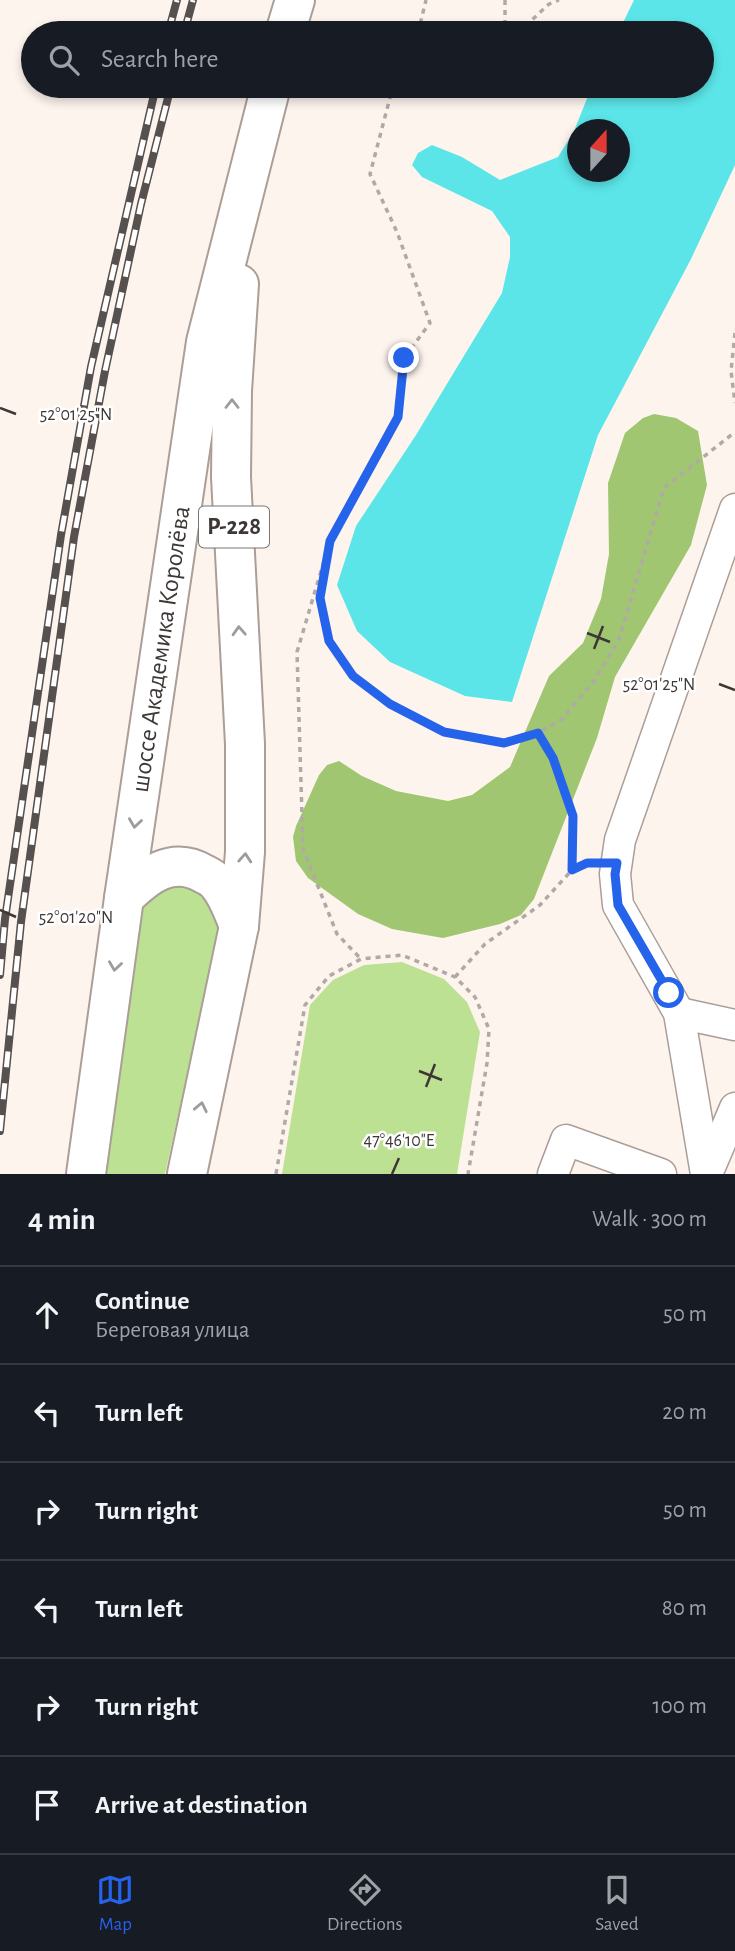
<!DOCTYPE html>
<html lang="en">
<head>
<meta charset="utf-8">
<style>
	body { margin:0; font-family:"Alegreya Sans",sans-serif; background:#242831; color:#f1f3f6 }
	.compass { position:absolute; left:567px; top:119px; width:63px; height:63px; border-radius:50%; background:#171b24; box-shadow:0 4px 10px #0003; rotate:21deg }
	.stop { position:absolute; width:21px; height:21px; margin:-16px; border:5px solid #2563eb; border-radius:50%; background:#fff }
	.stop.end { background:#2563eb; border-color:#fff; box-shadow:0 2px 7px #0008 }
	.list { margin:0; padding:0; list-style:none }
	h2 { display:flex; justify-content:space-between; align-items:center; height:91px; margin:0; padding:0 28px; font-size:30px }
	h2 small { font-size:23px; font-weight:400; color:#9ea1a6 }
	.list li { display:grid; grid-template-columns:46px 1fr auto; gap:21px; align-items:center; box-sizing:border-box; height:98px; padding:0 28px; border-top:2px solid #363941 }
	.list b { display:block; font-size:26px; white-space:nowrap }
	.list p { margin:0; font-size:23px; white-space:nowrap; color:#9ea1a6 }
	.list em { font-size:23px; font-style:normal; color:#9ea1a6 }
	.icon { flex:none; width:38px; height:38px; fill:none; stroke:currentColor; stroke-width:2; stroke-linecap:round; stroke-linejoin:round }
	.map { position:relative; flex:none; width:735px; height:1174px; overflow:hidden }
	.search { position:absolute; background:#171b24; box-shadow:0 4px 10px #0003; left:21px; right:21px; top:21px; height:77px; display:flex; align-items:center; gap:18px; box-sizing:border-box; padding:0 24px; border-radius:38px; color:#9ea1a6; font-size:26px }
	.sheet { height:679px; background:#171b24 }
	nav { display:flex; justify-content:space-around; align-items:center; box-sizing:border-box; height:98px; border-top:2px solid #363941; background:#171b24; font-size:19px; color:#9ea1a6 }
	nav a { display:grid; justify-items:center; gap:4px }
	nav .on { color:#2563eb }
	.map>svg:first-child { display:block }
</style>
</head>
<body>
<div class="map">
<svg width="735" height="1174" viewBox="0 0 735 1174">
	<rect width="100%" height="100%" fill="#fef4ee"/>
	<g fill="#bde192">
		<polygon points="175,882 199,886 222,917 165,1174 101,1174 139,909 153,891"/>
		<polygon points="402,962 444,979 467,1002 480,1032 457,1174 282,1174 310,1005 333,980 364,965"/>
	</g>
	<polygon fill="#a1c672" points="654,414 676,418 698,431 707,485 691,545 615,677 597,738 534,899 521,915 500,924 443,938 392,929 358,914 308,878 296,861 293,837 296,826 319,775 327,765 339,761 362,776 396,791 448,801 472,795 510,767 549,676 583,643 601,599 609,554 608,483 625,433 643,418"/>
	<path fill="#5be5e8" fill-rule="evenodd" d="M634,0h101v165l-44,94 -93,176 -86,267 -47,-6 -75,-34 -33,-31 -20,-46 19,-59 60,-91 86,-142 8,-36v-20l-18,-26 -70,-34 -10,-12 6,-12 14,-8 30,12 38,23 58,-23 16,-26 18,-45h110v-53h-84zM578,130h42v42h-42z"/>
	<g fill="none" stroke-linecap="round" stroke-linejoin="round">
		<g stroke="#aa9e97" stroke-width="33">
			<g id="minor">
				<polyline points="679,1013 735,1025"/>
				<polyline points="553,1174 566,1140 661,1174"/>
				<polyline points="706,1174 679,1013 618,905 615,874 620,840 735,509"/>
				<polyline points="707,1174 735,1108"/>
			</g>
		</g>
		<g stroke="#aa9e97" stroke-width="42">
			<g id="highway">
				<polyline points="285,33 295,0"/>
				<path d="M124,898c22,-22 48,-43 80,-24 4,2 10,5 13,9 11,12 16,29 22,43"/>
				<path id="s1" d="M86,1174l38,-276 82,-556 65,-256"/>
				<polyline points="187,1174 239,926 245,852 245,744 231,477 232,391 239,284"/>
			</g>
		</g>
		<g stroke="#b1a9a5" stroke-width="3.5" stroke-dasharray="5 5" stroke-linecap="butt">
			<polyline points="505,0 505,33"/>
			<polyline points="418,33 426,0"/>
			<polyline points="518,33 549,4 559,0"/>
			<polyline points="396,86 392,90 370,174 397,232 430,323 404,358 398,417 330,541 319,598 329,641 353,676 390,704 444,732 504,742 538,733 562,719 594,681 619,639 664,488 735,432"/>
			<polyline points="735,333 731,371 735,403"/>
			<polyline points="324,561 297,652 303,849 337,934 361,959"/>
			<polyline points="538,733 553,758 573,816 572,870"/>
			<polyline points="455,977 485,944 540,905 572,870 587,863 593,863"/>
			<polyline points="276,1174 305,1005 329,976 361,959 402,955 455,977 475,997 489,1029 487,1063 468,1174"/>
		</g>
		<use href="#minor" stroke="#fff" stroke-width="30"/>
		<use href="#highway" stroke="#fff" stroke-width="38"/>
		<g stroke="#56504e" stroke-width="8">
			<g id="rail">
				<polyline points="168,33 177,0"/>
				<polyline points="184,33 193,0"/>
				<polyline points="0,975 5,919 61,535 91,367 156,86"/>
				<polyline points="0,1131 21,922 74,537 105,371 141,204 171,86"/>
			</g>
		</g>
		<use href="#rail" stroke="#fff" stroke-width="5" stroke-dasharray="16" stroke-linecap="butt"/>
	</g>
	<defs><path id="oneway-chevron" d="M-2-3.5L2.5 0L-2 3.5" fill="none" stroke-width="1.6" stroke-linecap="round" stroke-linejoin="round" transform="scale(1.75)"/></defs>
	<g stroke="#9e9c9a">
		<use href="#oneway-chevron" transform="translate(232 404) rotate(-90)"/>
		<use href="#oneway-chevron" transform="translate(239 631) rotate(-93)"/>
		<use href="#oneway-chevron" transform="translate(135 823) rotate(98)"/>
		<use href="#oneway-chevron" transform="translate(245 858) rotate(-86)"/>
		<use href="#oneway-chevron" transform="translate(115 966) rotate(98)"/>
		<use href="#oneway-chevron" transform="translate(201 1107) rotate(-78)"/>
	</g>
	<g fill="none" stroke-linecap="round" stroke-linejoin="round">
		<polyline stroke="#2563eb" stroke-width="9" points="404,358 398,417 330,541 320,598 329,641 353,676 390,704 444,732 504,743 538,733 553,758 573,816 572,870 587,863 617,863 615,874 618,905 669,993"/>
	</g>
	<path fill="none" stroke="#3d3836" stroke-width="2.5" d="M0,408l16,6M587,633l23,9M594,649l9,-23M719,684l16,6M0,910l16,7M419,1071l23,9M426,1087l9,-23M392,1174l7,-16"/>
	<g text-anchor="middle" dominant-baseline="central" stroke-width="5" stroke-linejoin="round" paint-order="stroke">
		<rect fill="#fff" stroke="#777472" stroke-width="2" x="199" y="506.5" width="70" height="41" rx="5"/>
		<g font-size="24" font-weight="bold" fill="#3d3836">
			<text x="234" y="527">Р-228</text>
		</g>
		<g font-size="26" fill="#3d3836" stroke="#fff">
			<text stroke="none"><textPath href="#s1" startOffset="530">шоссе Академика Королёва</textPath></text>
		</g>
	</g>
	<g font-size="18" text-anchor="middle" fill="#3d3836" stroke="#fff" stroke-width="5" stroke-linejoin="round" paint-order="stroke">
		<text x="76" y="420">52°01'25"N</text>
		<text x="659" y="690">52°01'25"N</text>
		<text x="76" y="923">52°01'20"N</text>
		<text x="399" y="1146">47°46'10"E</text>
	</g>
</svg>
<svg class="compass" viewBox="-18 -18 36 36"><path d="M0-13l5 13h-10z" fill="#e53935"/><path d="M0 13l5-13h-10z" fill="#9ea1a6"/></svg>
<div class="stop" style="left:669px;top:993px"></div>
<div class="stop end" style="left:404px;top:358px"></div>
<div class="search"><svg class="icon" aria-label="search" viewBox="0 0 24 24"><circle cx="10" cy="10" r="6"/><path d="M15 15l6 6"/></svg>Search here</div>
</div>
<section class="sheet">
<h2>4 min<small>Walk · 300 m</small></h2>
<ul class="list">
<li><svg class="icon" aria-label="ahead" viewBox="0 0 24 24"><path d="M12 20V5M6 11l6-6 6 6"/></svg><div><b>Continue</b><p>Береговая улица</p></div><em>50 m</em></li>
<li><svg class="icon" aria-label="left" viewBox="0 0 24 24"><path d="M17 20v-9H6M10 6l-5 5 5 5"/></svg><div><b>Turn left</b></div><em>20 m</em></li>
<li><svg class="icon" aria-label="right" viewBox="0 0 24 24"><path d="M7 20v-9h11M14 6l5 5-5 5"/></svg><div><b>Turn right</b></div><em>50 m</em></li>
<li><svg class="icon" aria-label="left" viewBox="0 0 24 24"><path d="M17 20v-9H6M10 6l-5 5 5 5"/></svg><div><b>Turn left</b></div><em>80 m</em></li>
<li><svg class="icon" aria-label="right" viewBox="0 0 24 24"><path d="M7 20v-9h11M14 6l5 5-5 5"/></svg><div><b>Turn right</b></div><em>100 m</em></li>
<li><svg class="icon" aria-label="arrive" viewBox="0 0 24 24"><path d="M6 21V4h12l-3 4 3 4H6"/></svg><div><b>Arrive at destination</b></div></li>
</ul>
</section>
<nav>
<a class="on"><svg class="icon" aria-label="map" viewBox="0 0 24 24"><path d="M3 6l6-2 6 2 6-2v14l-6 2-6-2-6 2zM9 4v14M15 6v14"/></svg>Map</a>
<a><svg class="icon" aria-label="directions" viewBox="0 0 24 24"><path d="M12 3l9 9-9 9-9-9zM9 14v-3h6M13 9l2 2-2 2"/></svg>Directions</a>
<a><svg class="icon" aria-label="saved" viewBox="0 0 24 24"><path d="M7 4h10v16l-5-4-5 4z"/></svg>Saved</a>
</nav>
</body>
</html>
